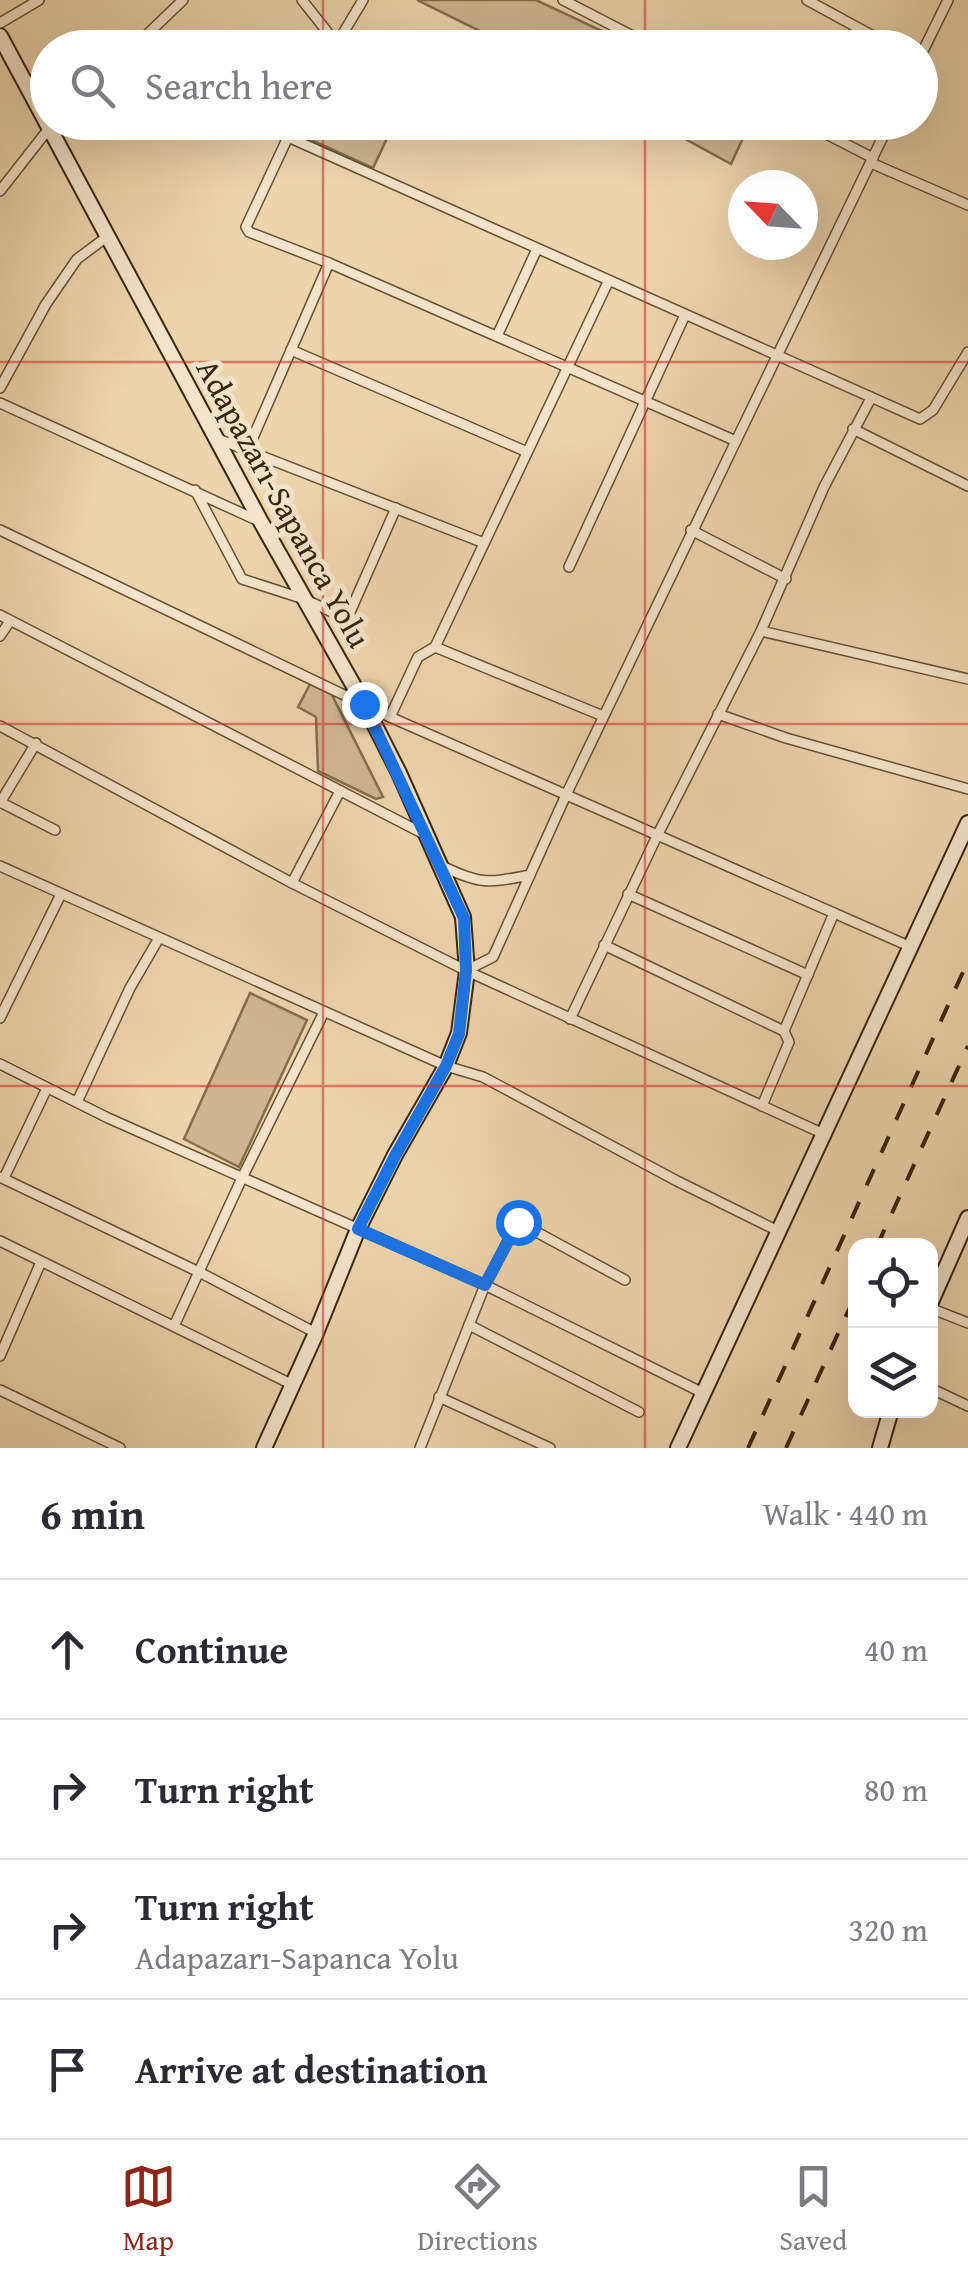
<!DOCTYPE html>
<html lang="en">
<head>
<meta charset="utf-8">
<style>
	body { margin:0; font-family:"Gentium Book Plus",serif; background:#f7f7f7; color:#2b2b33 }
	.controls { position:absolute; right:30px; bottom:30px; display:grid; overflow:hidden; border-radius:20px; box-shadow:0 10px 40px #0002 }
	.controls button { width:90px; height:90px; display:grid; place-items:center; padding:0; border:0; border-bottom:2px solid #e1e1e2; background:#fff; color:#2b2b33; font:50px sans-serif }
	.compass { position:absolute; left:728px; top:170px; width:90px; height:90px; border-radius:50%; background:#fff; box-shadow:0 10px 40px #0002; rotate:295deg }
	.stop { position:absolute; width:30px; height:30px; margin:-22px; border:8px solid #1a73e8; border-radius:50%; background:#fff }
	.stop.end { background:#1a73e8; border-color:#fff; box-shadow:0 2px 10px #0008 }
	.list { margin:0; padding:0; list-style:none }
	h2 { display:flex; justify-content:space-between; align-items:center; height:130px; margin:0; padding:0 40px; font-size:42px }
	h2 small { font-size:32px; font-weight:400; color:#7c7c81 }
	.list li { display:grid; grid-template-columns:65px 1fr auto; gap:30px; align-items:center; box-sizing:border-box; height:140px; padding:0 40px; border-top:2px solid #e1e1e2 }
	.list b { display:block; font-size:38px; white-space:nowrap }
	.list p { margin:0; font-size:32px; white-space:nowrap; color:#7c7c81 }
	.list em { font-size:32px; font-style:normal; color:#7c7c81 }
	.icon { flex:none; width:55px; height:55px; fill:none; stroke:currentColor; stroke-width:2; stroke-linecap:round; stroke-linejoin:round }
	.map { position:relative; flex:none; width:968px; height:1448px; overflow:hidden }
	.search { position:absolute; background:#fff; box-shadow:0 10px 40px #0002; left:30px; right:30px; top:30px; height:110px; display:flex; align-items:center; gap:25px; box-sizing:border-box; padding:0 35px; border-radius:55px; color:#7c7c81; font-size:38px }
	.sheet { height:690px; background:#fff }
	nav { display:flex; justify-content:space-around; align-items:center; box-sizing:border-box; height:140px; border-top:2px solid #e1e1e2; background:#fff; font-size:28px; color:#7c7c81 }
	nav a { display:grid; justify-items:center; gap:5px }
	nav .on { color:#8f2418 }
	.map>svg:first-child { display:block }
</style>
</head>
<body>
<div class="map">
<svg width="968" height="1448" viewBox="0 0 968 1448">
	<rect width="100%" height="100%" fill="#ecd4ad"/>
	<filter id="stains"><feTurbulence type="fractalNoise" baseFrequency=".002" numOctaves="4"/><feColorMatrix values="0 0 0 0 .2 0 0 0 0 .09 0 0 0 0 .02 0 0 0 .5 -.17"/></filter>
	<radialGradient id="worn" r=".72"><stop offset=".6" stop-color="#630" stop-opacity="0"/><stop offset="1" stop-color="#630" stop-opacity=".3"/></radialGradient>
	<g fill="#ceb691" stroke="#846e4c" stroke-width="2.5">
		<polygon points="417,0 536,0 636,47 512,47"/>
		<polygon points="306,123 365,123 389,134 373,168 300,135"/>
		<polygon points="656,123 750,123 731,164"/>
		<polygon points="310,684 331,693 383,797 376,799 318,771 316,717 298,707"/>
		<polygon points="250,993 307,1020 239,1167 184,1139"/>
	</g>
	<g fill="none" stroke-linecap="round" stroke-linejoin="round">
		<g stroke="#665230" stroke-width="12">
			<g id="street">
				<polyline points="302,0 337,44"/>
				<polyline points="563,0 656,48"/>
				<polyline points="807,0 895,48"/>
				<polyline points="0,23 39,0"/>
				<polyline points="336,45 363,0"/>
				<polyline points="133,48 183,0"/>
				<polyline points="920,57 948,0"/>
				<polyline points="295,122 246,227 249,232 329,263"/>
				<polyline points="803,122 873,158"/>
				<polyline points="288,137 920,419 933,410 968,352"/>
				<polyline points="871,163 968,205"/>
				<polyline points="0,191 54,122"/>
				<polyline points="497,336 536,251"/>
				<polyline points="291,350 525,451"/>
				<polyline points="0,388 46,304 77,259 108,236"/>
				<polyline points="0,403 261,522"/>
				<polyline points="853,429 968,486"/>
				<polyline points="218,439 484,543"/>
				<polyline points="736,441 890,122"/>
				<polyline points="248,449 329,263 736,441 566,795 493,957 467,970"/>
				<polyline points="195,490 242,579 304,599 347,619 396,508"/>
				<polyline points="0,530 390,717 911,947"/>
				<polyline points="691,530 786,579"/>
				<polyline points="569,567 685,315"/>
				<polyline points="0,615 424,834"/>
				<polyline points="761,631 968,679"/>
				<polyline points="0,636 10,621"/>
				<polyline points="435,647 608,282"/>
				<polyline points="718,714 786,738 968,789"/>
				<polyline points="390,717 418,657 435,647 603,716"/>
				<polyline points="0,726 292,883 467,971 826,1135"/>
				<polyline points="0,802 55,830"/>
				<polyline points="0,803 36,743"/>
				<polyline points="0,866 446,1066 483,1077 677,1181 778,1231"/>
				<path d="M442,866c39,19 46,17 88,9"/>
				<polyline points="292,883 340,791"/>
				<polyline points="628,894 808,975"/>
				<polyline points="604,945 784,1031 789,1042 762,1106"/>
				<polyline points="0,1018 61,894"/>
				<polyline points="570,1019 657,836 761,631 824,487 870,400"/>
				<polyline points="784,1031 834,913"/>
				<polyline points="0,1064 108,1118 485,1285 703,1393"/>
				<polyline points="77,1102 130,988 159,938"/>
				<polyline points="0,1177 201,1273 316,1333"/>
				<polyline points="4,1178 47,1088"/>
				<polyline points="0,1241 293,1385"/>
				<polyline points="930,1308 968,1323"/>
				<polyline points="469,1325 639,1412"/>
				<polyline points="174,1326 242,1178 324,1012"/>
				<polyline points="0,1356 41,1262"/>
				<polyline points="930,1388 968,1406"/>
				<polyline points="0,1390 120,1448"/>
				<polyline points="439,1397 550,1448"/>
				<polyline points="420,1448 485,1285 518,1222 625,1280"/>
			</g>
		</g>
		<g stroke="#3a2607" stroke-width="18">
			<g id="secondary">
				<polyline points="0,36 261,522 364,704 399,773 463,917 467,971 459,1033 446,1066 395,1155 358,1229 316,1333 264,1448"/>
				<polyline points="930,1304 968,1218"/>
				<polyline points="678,1448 968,823"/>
				<polyline points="880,1448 891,1410"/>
			</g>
		</g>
		<use href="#street" stroke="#f3e3ca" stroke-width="9"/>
		<use href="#secondary" stroke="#f3e3ca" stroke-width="14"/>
		<g stroke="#3a2607" stroke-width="4" stroke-dasharray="18 18" stroke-linecap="butt">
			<polyline points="877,1246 968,1046"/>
			<polyline points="748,1448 968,961"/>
			<polyline points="786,1448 856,1294"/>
		</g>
	</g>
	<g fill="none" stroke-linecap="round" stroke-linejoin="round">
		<polyline stroke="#1a73e8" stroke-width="12" points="364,704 464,918 466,971 459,1034 446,1066 395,1156 358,1229 485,1285 518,1222"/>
	</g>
	<path fill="none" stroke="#d62828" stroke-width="2.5" stroke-opacity="0.55" d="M323,0v48M645,0v48M323,122v1326M645,122v1326M0,362h968M0,724h968M0,1086h968"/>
	<g text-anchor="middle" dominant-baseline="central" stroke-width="10" stroke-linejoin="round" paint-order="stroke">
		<g font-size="32" fill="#3a2607" stroke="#f3e3ca">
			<text transform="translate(284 503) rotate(61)">Adapazarı-Sapanca Yolu</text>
		</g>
	</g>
	<rect width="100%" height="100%" filter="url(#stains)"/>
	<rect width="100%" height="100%" fill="url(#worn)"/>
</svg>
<div class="controls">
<button><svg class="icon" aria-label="locate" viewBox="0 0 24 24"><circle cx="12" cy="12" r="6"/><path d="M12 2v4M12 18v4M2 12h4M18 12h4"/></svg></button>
<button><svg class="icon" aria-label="layers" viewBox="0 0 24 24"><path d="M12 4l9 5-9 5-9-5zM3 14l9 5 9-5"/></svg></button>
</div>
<svg class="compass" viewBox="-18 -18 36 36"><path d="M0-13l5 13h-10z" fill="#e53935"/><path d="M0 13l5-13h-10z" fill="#7c7c81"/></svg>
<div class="stop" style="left:518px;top:1222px"></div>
<div class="stop end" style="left:364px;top:704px"></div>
<div class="search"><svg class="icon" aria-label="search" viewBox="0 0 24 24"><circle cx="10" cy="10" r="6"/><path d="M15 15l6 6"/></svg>Search here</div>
</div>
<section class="sheet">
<h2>6 min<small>Walk · 440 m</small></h2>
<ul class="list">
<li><svg class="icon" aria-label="ahead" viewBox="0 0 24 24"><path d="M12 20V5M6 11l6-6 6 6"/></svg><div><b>Continue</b></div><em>40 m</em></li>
<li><svg class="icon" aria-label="right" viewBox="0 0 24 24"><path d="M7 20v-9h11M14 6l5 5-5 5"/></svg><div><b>Turn right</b></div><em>80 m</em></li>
<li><svg class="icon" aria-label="right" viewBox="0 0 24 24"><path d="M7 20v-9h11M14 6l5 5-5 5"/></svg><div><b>Turn right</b><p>Adapazarı-Sapanca Yolu</p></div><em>320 m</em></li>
<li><svg class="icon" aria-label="arrive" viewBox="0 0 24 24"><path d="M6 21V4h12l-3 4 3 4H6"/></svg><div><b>Arrive at destination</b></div></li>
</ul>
</section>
<nav>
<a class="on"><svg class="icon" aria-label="map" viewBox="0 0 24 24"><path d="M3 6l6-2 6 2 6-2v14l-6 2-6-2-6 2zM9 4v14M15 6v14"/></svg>Map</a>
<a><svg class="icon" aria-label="directions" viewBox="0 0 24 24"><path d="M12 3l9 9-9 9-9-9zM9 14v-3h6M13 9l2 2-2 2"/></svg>Directions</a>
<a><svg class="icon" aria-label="saved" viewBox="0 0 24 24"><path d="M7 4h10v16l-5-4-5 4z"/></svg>Saved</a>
</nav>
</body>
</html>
